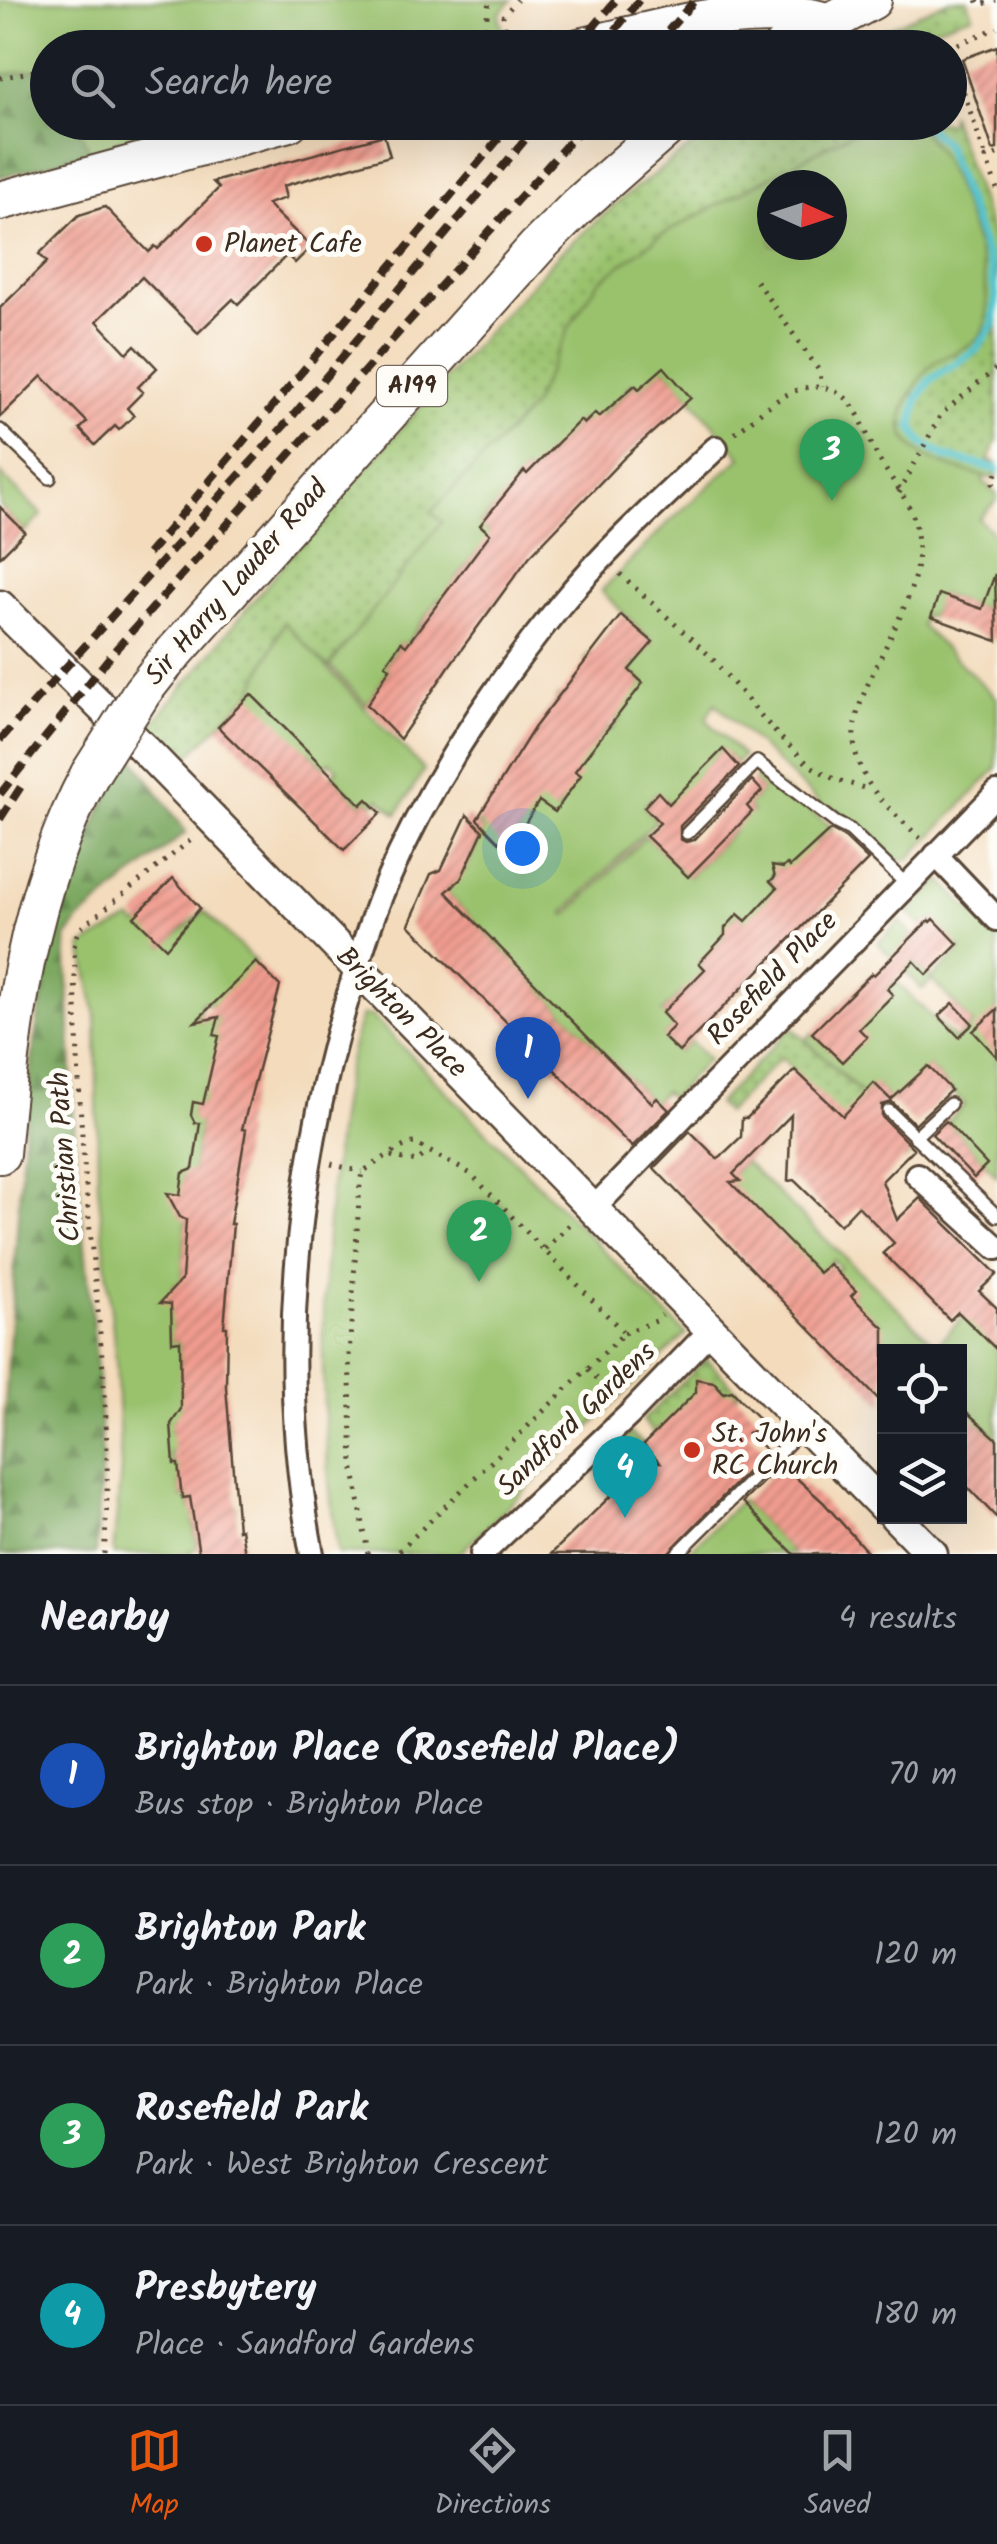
<!DOCTYPE html>
<html lang="en">
<head>
<meta charset="utf-8">
<style>
	body { margin:0; font-family:Kalam,sans-serif; background:#242831; color:#f1f3f6 }
	.controls { position:absolute; right:30px; bottom:30px; display:grid; overflow:hidden; border-radius:0px; box-shadow:0 10px 40px #0002 }
	.controls button { width:90px; height:90px; display:grid; place-items:center; padding:0; border:0; border-bottom:2px solid #363941; background:#171b24; color:#f1f3f6; font:50px sans-serif }
	.compass { position:absolute; left:757px; top:170px; width:90px; height:90px; border-radius:50%; background:#171b24; box-shadow:0 10px 40px #0002; rotate:93deg }
	.you { position:absolute; left:522px; top:848px; width:35px; height:35px; margin:-25px; border:8px solid #fff; border-radius:50%; background:#1a73e8; box-shadow:0 0 0 15px #1a73e833 }
	.badge { display:grid; place-items:center; width:65px; height:65px; border-radius:50%; background:#ea580c; color:#fff; font-size:32px; font-weight:700 }
	.pin { position:absolute; translate:-50% -82px; filter:drop-shadow(0 2px 5px #0008) }
	.pin::after { content:''; position:absolute; top:52px; width:35px; height:30px; background:inherit; clip-path:polygon(0 0,100% 0,50% 100%) }
	.list { margin:0; padding:0; list-style:none }
	h2 { display:flex; justify-content:space-between; align-items:center; height:130px; margin:0; padding:0 40px; font-size:42px }
	h2 small { font-size:32px; font-weight:400; color:#9ea1a6 }
	.list li { display:grid; grid-template-columns:65px 1fr auto; gap:30px; align-items:center; box-sizing:border-box; height:180px; padding:0 40px; border-top:2px solid #363941 }
	.list b { display:block; font-size:38px; white-space:nowrap }
	.list p { margin:0; font-size:32px; white-space:nowrap; color:#9ea1a6 }
	.list em { font-size:32px; font-style:normal; color:#9ea1a6 }
	.icon { flex:none; width:55px; height:55px; fill:none; stroke:currentColor; stroke-width:2; stroke-linecap:round; stroke-linejoin:round }
	.map { position:relative; flex:none; width:997px; height:1554px; overflow:hidden }
	.search { position:absolute; background:#171b24; box-shadow:0 10px 40px #0002; left:30px; right:30px; top:30px; height:110px; display:flex; align-items:center; gap:25px; box-sizing:border-box; padding:0 35px; border-radius:55px; color:#9ea1a6; font-size:38px }
	.sheet { height:850px; background:#171b24 }
	nav { display:flex; justify-content:space-around; align-items:center; box-sizing:border-box; height:140px; border-top:2px solid #363941; background:#171b24; font-size:28px; color:#9ea1a6 }
	nav a { display:grid; justify-items:center; gap:5px }
	nav .on { color:#ea580c }
	.map>svg:first-child { display:block }
</style>
</head>
<body>
<div class="map">
<svg width="997" height="1554" viewBox="0 0 997 1554">
	<defs>
		<pattern id="grass-dots" width="8" height="8" patternUnits="userSpaceOnUse" patternTransform="scale(2.5)"><rect width="8" height="8" fill="#9ac26d"/><path d="M2 2h.1M6 6h.1" fill="none" stroke="#7f9e59" stroke-width="1.8" stroke-linecap="round"/></pattern>
		<pattern id="forest-firs" width="22" height="20" patternUnits="userSpaceOnUse" patternTransform="scale(2.5)"><rect width="22" height="20" fill="#7ba860"/><path d="M5 1l3.5 6h-7zM16 11l3.5 6h-7z" fill="#66894f"/></pattern>
		<pattern id="building-hatch" width="6" height="6" patternUnits="userSpaceOnUse" patternTransform="scale(2.5)"><rect width="6" height="6" fill="#f09c8f"/><path d="M-1 1l2-2M0 6l6-6M5 7l2-2" fill="none" stroke="#c47f74"/></pattern>
	</defs>
	<rect width="100%" height="100%" fill="#fdfcf7"/>
	<filter id="ink" filterUnits="userSpaceOnUse"><feTurbulence type="fractalNoise" baseFrequency=".01" numOctaves="2"/><feDisplacementMap in="SourceGraphic" scale="20" xChannelSelector="R" yChannelSelector="G"/><feConvolveMatrix kernelMatrix="1 2 1 2 8 2 1 2 1" color-interpolation-filters="sRGB"/></filter>
	<filter id="wash" filterUnits="userSpaceOnUse"><feTurbulence type="fractalNoise" baseFrequency=".0048" numOctaves="4" result="noise"/><feDisplacementMap in="SourceGraphic" scale="40" xChannelSelector="R" yChannelSelector="G"/><feGaussianBlur stdDeviation="2.25" result="paint"/><feColorMatrix in="noise" values="0 0 0 0 0 0 0 0 0 0 0 0 0 0 0 0 0 1.4 0 .05"/><feComposite in="paint" operator="in"/></filter>
	<g filter="url(#wash)">
		<rect width="100%" height="100%" fill="#f3dbbc"/>
		<g fill="url(#grass-dots)" stroke="#6a7646" stroke-width="2.5">
			<polygon points="949,0 968,0 973,15 922,32 927,47 847,47"/>
			<path d="M950,113l47,136v192l-9,20 9,2v16c-46,-8 -123,-25 -84,-88 5,-8 10,-19 17,-25 16,-17 45,-14 54,-39 13,-38 -25,-140 -46,-174 -6,-11 -16,-21 -23,-30l35,-1z"/>
			<polygon points="723,123 870,123 660,236 552,369 531,408 432,511 443,521 331,667 324,665 284,623 251,694 176,768 142,737 281,567 436,388 560,253 629,193"/>
			<polygon points="792,1027 916,1147 905,1159 894,1149 875,1152 781,1057 726,1113 717,1104"/>
			<polygon points="706,1359 739,1392 736,1396 724,1393 713,1381 708,1384 699,1379 696,1383 698,1391 661,1430 658,1428 655,1435 643,1420"/>
			<polygon points="630,1433 645,1445 632,1458 623,1461 626,1499 595,1467"/>
		</g>
		<g fill="url(#forest-firs)" stroke="#5b693f" stroke-width="2.5">
			<polygon points="47,68 48,122 201,123 0,177 0,75"/>
			<path d="M132,756l54,76 -105,86 -15,20 9,207 23,233 4,82 -6,94h-96c0,-94 8,-186 14,-280 12,-174 19,-368 118,-518z"/>
		</g>
		<g fill="#9ac26d" stroke="#6a7646" stroke-width="2.5" fill-rule="evenodd">
			<polygon points="0,0 512,0 499,14 504,36 463,47 48,48 47,68 0,75"/>
			<polygon points="76,123 201,123 91,154"/>
			<path d="M870,123h45c11,13 24,27 31,43 18,37 51,122 38,162 -8,21 -32,23 -49,34 -10,6 -17,21 -23,30 -35,58 29,74 72,84l-1,5 14,14v5l-18,19 18,18v54l-7,-2 -8,20 -42,-15 -9,23 -6,-2 -4,11 76,72v70l-88,91 -14,1 -38,-32 -27,-15 -115,-110 -9,16 37,37 -7,7 -14,-13 -51,55 -14,-12 -13,14 13,13 -93,93 3,2 79,-79 43,41 45,-46 -14,-16 32,-3 -5,-6 15,-15 -9,-10 8,-8 72,55 -4,4 2,9 -8,-7 -8,9 6,7 -14,16 -33,6 -4,9 11,11 -5,6 28,27 -4,5 -28,-27 -23,22 -11,-11 -6,6 38,39 -2,3 -38,-37 -7,8 10,9 -18,18 28,28 -4,3 -35,-34 -5,6 6,6 -16,18 27,28 -3,3 -28,-28 -23,22 12,14 -10,11 15,15 11,-11 18,18 -37,39 -7,-6 -12,11 -130,-133 -40,24 32,-32 -68,-70 20,-24 17,-37 -6,-7 2,-3 41,31 7,-11 -9,-7 -10,-61 48,38 7,-11 -18,-13 58,-54 -47,-34 2,-3 54,34 7,-10 -18,-13 16,-22 -32,-25 6,-7 45,38 7,-9 -14,-12 24,-28 -52,-51 68,-69 72,-65 -76,-89 -26,21 -6,-6 -5,4 2,3 -43,37 -7,-7 -6,6 -14,35 -10,-10 -7,7 25,52 -44,-39 -13,15 12,11 -31,14 -12,13 12,12 -18,19 -33,45 -3,-1 -32,46 -6,-2 -15,22 5,3 -23,37 -36,-38v-3l111,-142 -11,-10 100,-104 40,-84 27,-42 62,-46zM772,185h60v60h-60z"/>
			<polygon points="0,473 42,515 25,532 0,507"/>
			<polygon points="284,622 424,770 397,814 379,799 373,805 367,799 361,805 332,775 338,769 330,762 324,767 309,752 278,784 251,694"/>
			<polygon points="941,880 997,939 997,1176 947,1122 965,1105 929,1067 892,1101 874,1084 863,1095 806,1040 812,1033 842,1061 837,1008 892,995 887,989 895,981 955,1040 973,1024 932,980 922,989 878,943 900,921 912,935 902,949 931,979 962,950 934,919 922,926 908,913"/>
			<polygon points="204,911 256,962 230,1008 202,1002 197,1021 222,1016 219,1036 246,1110 202,1104 192,1108 193,1119 200,1122 193,1170 183,1175 186,1220 182,1281 173,1286 172,1341 180,1341 183,1419 173,1420 171,1431 186,1450 170,1452 172,1464 187,1463 180,1482 182,1498 190,1497 191,1509 236,1506 236,1514 193,1522 198,1548 190,1550 191,1554 113,1554 121,1469 116,1360 98,1186 96,1016 82,946 131,919 138,926 146,917 164,946"/>
			<path d="M362,1015l10,1 314,318 -227,220h-121c-19,-123 -19,-242 -7,-366 6,-57 12,-119 31,-173z"/>
			<polygon points="745,1162 936,1345 984,1296 993,1305 997,1350 997,1451 963,1480 960,1467 992,1434 984,1426 960,1419 960,1352 892,1351 873,1329 879,1323 873,1317 836,1353 825,1284 840,1267 833,1260 817,1276 724,1182"/>
			<polygon points="741,1500 794,1554 686,1554"/>
		</g>
		<g fill="none" stroke-linecap="round" stroke-linejoin="round">
			<g stroke="#56c3cd" stroke-width="8">
				<polyline points="873,37 877,48"/>
				<polyline points="922,122 945,144 991,268 996,298 993,325 976,350 930,380 917,400 912,427 921,442 946,457 997,469"/>
			</g>
		</g>
		<g id="blocks">
			<g fill="url(#building-hatch)">
				<polygon points="997,46 997,149 993,150 962,59"/>
				<polygon points="384,135 390,156 283,186 286,198 267,204 311,247 295,263 287,255 238,304 233,299 198,333 142,277 97,321 127,353 135,345 157,368 138,387 143,392 127,408 134,416 119,430 115,426 95,445 80,429 87,422 42,376 0,417 0,308 47,262 39,254 79,215 105,207 149,252 155,246 158,249 219,188 213,182"/>
				<polygon points="664,367 691,398 625,457 529,557 450,665 400,739 367,705 390,668 385,665 401,642 406,646 490,534 480,525 524,471 527,474 580,420 584,424 595,413 599,417 635,385 639,389"/>
				<polygon points="0,507 25,532 0,557"/>
				<polygon points="995,574 997,641 931,617 939,594 982,609"/>
				<polygon points="621,615 653,642 629,670 643,683 575,771 581,775 555,812 539,801 508,851 477,819 534,728"/>
				<polygon points="251,694 361,805 367,799 381,813 344,850 218,727"/>
				<polygon points="723,749 739,767 680,826 680,839 686,842 694,840 752,780 762,791 747,806 752,812 688,877 646,836 660,823 644,807 658,792 669,804"/>
				<polygon points="467,815 483,831 461,879 446,892 652,1103 657,1098 669,1110 632,1147 409,925 431,874 441,870"/>
				<polygon points="830,830 845,838 868,860 679,1052 663,1037 674,1026 662,1013 705,969 699,963 725,935 725,928 738,914 746,921 777,888 770,881 775,877 772,866 783,868 787,864 790,867"/>
				<polygon points="173,878 200,908 166,948 134,917"/>
				<polygon points="934,919 958,944 927,975 914,961 887,989 893,995 859,1029 867,1037 842,1062 812,1033 872,973 874,975 929,920 931,922"/>
				<polygon points="256,962 280,986 242,1129 246,1130 230,1224 233,1224 224,1327 227,1327 226,1387 238,1530 241,1529 245,1554 199,1554 190,1497 182,1498 178,1464 174,1464 171,1424 181,1409 180,1341 172,1342 171,1304 160,1303 182,1279 186,1220 180,1217 167,1193 180,1195 183,1173 193,1169 200,1123 195,1123 191,1115 193,1102 203,1104 219,1036 214,1035 219,1017 195,1022"/>
				<polygon points="953,1003 973,1024 959,1037 939,1016"/>
				<polygon points="997,1009 997,1057 973,1031"/>
				<polygon points="928,1066 951,1090 915,1124 892,1102 882,1105 882,1117 914,1149 882,1181 897,1220 920,1198 997,1274 979,1291 997,1308 997,1350 958,1312 950,1320 883,1253 894,1243 858,1206 840,1225 794,1180 788,1181 791,1115 733,1174 740,1181 730,1182 819,1273 829,1264 856,1291 851,1296 884,1328 884,1405 654,1168 690,1131 718,1159 741,1137 742,1118 747,1118 795,1070 843,1116 874,1083 891,1100"/>
				<polygon points="946,1121 987,1165 974,1178 932,1134"/>
				<polygon points="696,1379 714,1382 724,1393 732,1391 749,1409 766,1426 748,1433 767,1451 667,1554 551,1554 622,1485 623,1460 660,1462 643,1445 696,1392"/>
				<polygon points="960,1406 997,1439 997,1518 960,1479"/>
				<polygon points="781,1464 823,1502 869,1554 794,1554 776,1536 743,1502"/>
			</g>
		</g>
	</g>
	<g filter="url(#ink)">
		<use href="#blocks" fill-opacity="0" stroke="#574536" stroke-width="2.5"/>
		<g fill="none" stroke-linecap="round" stroke-linejoin="round">
			<g stroke="#574536" stroke-width="16">
				<g id="service">
					<polyline points="0,430 50,478"/>
					<polyline points="687,833 757,762 836,823 850,830 906,884"/>
					<polyline points="889,1111 997,1216"/>
					<polyline points="915,1137 950,1104"/>
					<polyline points="677,1554 805,1427"/>
				</g>
			</g>
			<g stroke="#574536" stroke-width="28">
				<g id="minor">
					<polyline points="936,855 997,919"/>
					<polyline points="917,1175 997,1248"/>
					<polyline points="594,1208 997,793"/>
					<path d="M312,1554c-36,-187 -18,-380 37,-561 11,-36 21,-73 36,-107 44,-102 106,-196 176,-282 46,-56 102,-106 155,-156"/>
					<polyline points="482,1554 631,1413 712,1329"/>
				</g>
			</g>
			<g stroke="#574536" stroke-width="35">
				<g id="tertiary">
					<polyline points="0,606 151,756 884,1507"/>
					<polyline points="895,1516 932,1554"/>
				</g>
			</g>
			<g stroke="#574536" stroke-width="42">
				<g id="primary">
					<path d="M579,48c80,-18 168,-48 248,-26"/>
					<polyline points="782,48 872,0"/>
					<polyline points="0,201 289,122"/>
					<polyline points="165,663 537,247 579,205 673,122"/>
					<path d="M0,1154c12,-132 27,-262 90,-380"/>
				</g>
			</g>
			<g stroke="#574536" stroke-width="5" stroke-dasharray="2.5 8" stroke-linecap="butt">
				<polyline points="977,0 980,5 996,0"/>
				<polyline points="483,48 489,0"/>
				<polyline points="509,48 503,16 517,0"/>
				<polyline points="948,48 997,28"/>
				<polyline points="950,52 986,158"/>
				<polyline points="0,78 48,68"/>
				<polyline points="997,154 986,158 997,189"/>
				<polyline points="756,281 820,372 822,387"/>
				<path d="M735,433c24,-18 51,-48 84,-46 13,1 25,7 33,18 11,15 17,37 27,54 10,17 24,34 32,52 7,16 8,35 6,52 -6,55 -67,130 -63,178 4,44 36,68 66,97"/>
				<polyline points="997,473 993,483 997,488"/>
				<polyline points="899,493 941,414 997,368"/>
				<polyline points="620,574 710,656 776,733 809,765 834,779 868,789"/>
				<polyline points="391,1156 416,1162 428,1152"/>
				<polyline points="331,1164 362,1172"/>
				<polyline points="545,1249 570,1224"/>
				<polyline points="624,1333 656,1321 662,1315"/>
				<polyline points="588,1369 617,1399"/>
				<path d="M104,1554c10,-125 -6,-233 -17,-356 -8,-83 -10,-167 -13,-251l4,-17 118,-94"/>
				<path d="M368,1554l-15,-90 -4,-108 11,-172 2,-12c13,-8 41,-28 52,-29l57,31 153,159 -228,221"/>
			</g>
			<use href="#service" stroke="#fff" stroke-width="11"/>
			<use href="#minor" stroke="#fff" stroke-width="22"/>
			<use href="#tertiary" stroke="#fff" stroke-width="30"/>
			<use href="#primary" stroke="#fff" stroke-width="38"/>
			<g stroke="#3b2a1e" stroke-width="8" stroke-dasharray="15 8" stroke-linecap="butt">
				<polyline points="576,48 616,0"/>
				<polyline points="601,48 639,0"/>
				<polyline points="653,48 695,0"/>
				<polyline points="148,554 513,122"/>
				<polyline points="0,740 291,418 540,122"/>
				<polyline points="0,794 116,649 587,122"/>
				<polyline points="0,819 22,785"/>
			</g>
			<g stroke="#574536" stroke-width="42" stroke-linecap="butt">
				<polyline id="primary-bridge" points="90,774 142,692 165,663"/>
			</g>
			<use href="#primary-bridge" stroke="#fff" stroke-width="38"/>
		</g>
	</g>
	<g fill="#c8321e" stroke="#fdfcf7" stroke-width="4">
		<circle cx="204" cy="244" r="10"/>
		<circle cx="692" cy="1450" r="10"/>
	</g>
	<g text-anchor="middle" dominant-baseline="central" stroke-width="10" stroke-linejoin="round" paint-order="stroke">
		<rect fill="#fdfcf7" stroke="#75695f" stroke-width="2.5" x="377" y="366" width="70" height="40" rx="8"/>
		<g font-size="25" font-weight="bold" fill="#3b2a1e">
			<text x="412" y="386">A199</text>
		</g>
		<g font-size="28" fill="#3b2a1e" stroke="#fdfcf7" text-anchor="start">
			<text x="224" y="244">Planet Cafe</text>
			<text x="712" y="1434">St. John's<tspan x="712" dy="32">RC Church</tspan></text>
		</g>
		<g font-size="28" fill="#3b2a1e" stroke="#fdfcf7">
			<text transform="translate(237 583) rotate(-49)">Sir Harry Lauder Road</text>
			<text transform="translate(773 979) rotate(-46)">Rosefield Place</text>
			<text transform="translate(401 1013) rotate(45)">Brighton Place</text>
			<text transform="translate(66 1157) rotate(-94)">Christian Path</text>
			<text transform="translate(577 1420) rotate(-44)">Sandford Gardens</text>
		</g>
	</g>
</svg>
<div class="controls">
<button><svg class="icon" aria-label="locate" viewBox="0 0 24 24"><circle cx="12" cy="12" r="6"/><path d="M12 2v4M12 18v4M2 12h4M18 12h4"/></svg></button>
<button><svg class="icon" aria-label="layers" viewBox="0 0 24 24"><path d="M12 4l9 5-9 5-9-5zM3 14l9 5 9-5"/></svg></button>
</div>
<svg class="compass" viewBox="-18 -18 36 36"><path d="M0-13l5 13h-10z" fill="#e53935"/><path d="M0 13l5-13h-10z" fill="#9ea1a6"/></svg>
<div class="you"></div>
<div class="pin badge" style="left:528px;top:1099px;background:#1a4fb4">1</div>
<div class="pin badge" style="left:479px;top:1282px;background:#2e9e5b">2</div>
<div class="pin badge" style="left:832px;top:501px;background:#2e9e5b">3</div>
<div class="pin badge" style="left:625px;top:1518px;background:#0f9aa8">4</div>
<div class="search"><svg class="icon" aria-label="search" viewBox="0 0 24 24"><circle cx="10" cy="10" r="6"/><path d="M15 15l6 6"/></svg>Search here</div>
</div>
<section class="sheet">
<h2>Nearby<small>4 results</small></h2>
<ul class="list">
<li><span class="badge" style="background:#1a4fb4">1</span><div><b>Brighton Place (Rosefield Place)</b><p>Bus stop · Brighton Place</p></div><em>70 m</em></li>
<li><span class="badge" style="background:#2e9e5b">2</span><div><b>Brighton Park</b><p>Park · Brighton Place</p></div><em>120 m</em></li>
<li><span class="badge" style="background:#2e9e5b">3</span><div><b>Rosefield Park</b><p>Park · West Brighton Crescent</p></div><em>120 m</em></li>
<li><span class="badge" style="background:#0f9aa8">4</span><div><b>Presbytery</b><p>Place · Sandford Gardens</p></div><em>180 m</em></li>
</ul>
</section>
<nav>
<a class="on"><svg class="icon" aria-label="map" viewBox="0 0 24 24"><path d="M3 6l6-2 6 2 6-2v14l-6 2-6-2-6 2zM9 4v14M15 6v14"/></svg>Map</a>
<a><svg class="icon" aria-label="directions" viewBox="0 0 24 24"><path d="M12 3l9 9-9 9-9-9zM9 14v-3h6M13 9l2 2-2 2"/></svg>Directions</a>
<a><svg class="icon" aria-label="saved" viewBox="0 0 24 24"><path d="M7 4h10v16l-5-4-5 4z"/></svg>Saved</a>
</nav>
</body>
</html>
